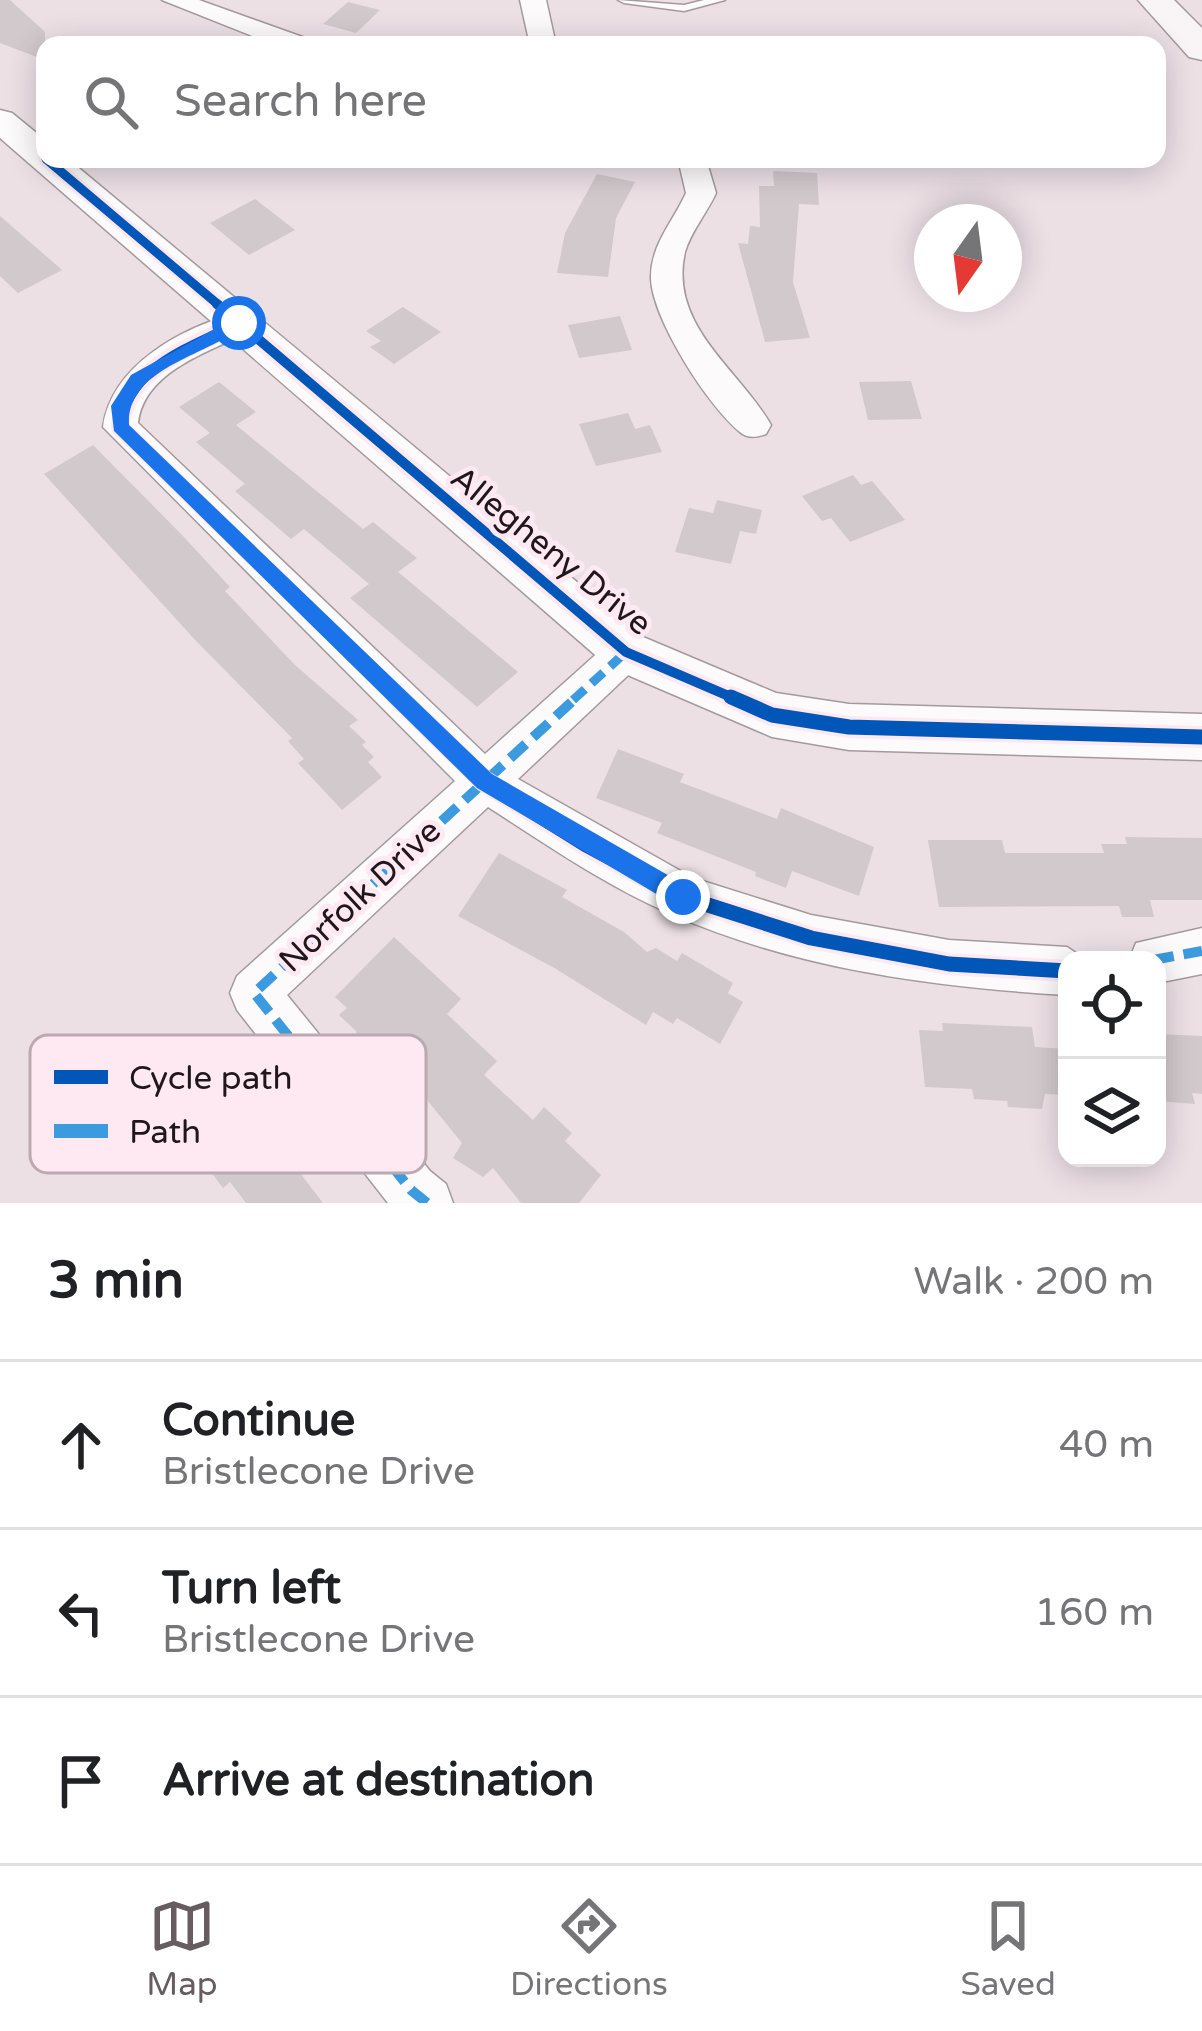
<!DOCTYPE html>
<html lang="en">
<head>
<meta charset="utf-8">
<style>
	body { margin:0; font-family:"Varela Round",sans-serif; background:#f6f6f6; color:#202124 }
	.controls { position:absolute; right:36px; bottom:36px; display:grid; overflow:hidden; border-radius:24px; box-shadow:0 6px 30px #0003 }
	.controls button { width:108px; height:108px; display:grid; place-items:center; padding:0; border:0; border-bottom:3px solid #e0e0e0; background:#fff; color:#202124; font:60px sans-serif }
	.compass { position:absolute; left:914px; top:204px; width:108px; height:108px; border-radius:50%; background:#fff; box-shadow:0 6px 30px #0003; rotate:194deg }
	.stop { position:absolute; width:36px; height:36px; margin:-27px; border:9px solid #1a73e8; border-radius:50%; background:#fff }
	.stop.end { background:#1a73e8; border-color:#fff; box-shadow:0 3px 12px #0008 }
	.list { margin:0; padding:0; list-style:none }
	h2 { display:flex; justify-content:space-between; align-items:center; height:156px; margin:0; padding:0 48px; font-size:51px }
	h2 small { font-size:39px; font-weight:400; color:#757577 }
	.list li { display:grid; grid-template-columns:78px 1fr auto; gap:36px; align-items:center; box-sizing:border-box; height:168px; padding:0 48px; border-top:3px solid #e0e0e0 }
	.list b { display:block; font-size:45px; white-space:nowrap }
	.list p { margin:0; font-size:39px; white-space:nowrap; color:#757577 }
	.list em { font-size:39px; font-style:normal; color:#757577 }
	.icon { flex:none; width:66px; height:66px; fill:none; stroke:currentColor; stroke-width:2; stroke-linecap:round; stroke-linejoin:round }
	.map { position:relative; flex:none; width:1202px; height:1203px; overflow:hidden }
	.search { position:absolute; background:#fff; box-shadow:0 6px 30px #0003; left:36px; right:36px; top:36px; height:132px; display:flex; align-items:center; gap:30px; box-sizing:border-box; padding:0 42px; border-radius:24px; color:#757577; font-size:45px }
	.sheet { height:660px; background:#fff }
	nav { display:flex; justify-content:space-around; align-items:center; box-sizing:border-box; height:168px; border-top:3px solid #e0e0e0; background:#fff; font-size:33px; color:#757577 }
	nav a { display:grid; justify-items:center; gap:6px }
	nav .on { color:#675d61 }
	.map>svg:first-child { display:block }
</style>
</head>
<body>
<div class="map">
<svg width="1202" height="1203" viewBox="0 0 1202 1203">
	<rect width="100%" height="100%" fill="#ece0e5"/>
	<g fill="#d2c9cd">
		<polygon points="0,0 10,0 45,32 45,60 0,43"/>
		<polygon points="348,2 380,10 356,33 323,24"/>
		<polygon points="773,171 817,173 819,205 799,204 793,282 810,338 765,342 738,243 748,244 750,226 760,227 759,186 774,186"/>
		<polygon points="597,174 635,182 616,218 608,277 557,273 565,233"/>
		<polygon points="255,199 295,230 249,255 210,223"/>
		<polygon points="0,216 62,270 18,293 0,276"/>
		<polygon points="403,307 441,332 394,364 370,347 381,341 366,331"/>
		<polygon points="620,316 632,350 579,358 568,325"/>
		<polygon points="911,381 922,419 868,420 859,382"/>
		<polygon points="219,382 256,412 236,425 363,529 373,522 417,558 398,572 518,672 477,707 350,598 369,584 304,529 291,539 235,491 245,484 196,442 210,433 179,407"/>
		<polygon points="628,413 635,429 650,425 662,452 596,466 579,424"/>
		<polygon points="93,445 183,536 230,587 225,591 295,665 358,720 349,726 366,742 362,745 374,757 368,762 382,777 342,810 298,763 304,759 288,741 292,738 197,642 44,474"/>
		<polygon points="853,475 861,485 872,481 905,520 850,542 831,518 822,521 802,496"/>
		<polygon points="717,500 762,510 756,534 740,531 731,564 675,552 689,508 713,513"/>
		<polygon points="618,749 684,774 680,782 777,819 781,808 874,847 859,896 792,871 786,888 755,876 756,872 657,833 662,823 596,798"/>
		<polygon points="1125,837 1202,838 1202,900 1150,900 1154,917 1122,917 1119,906 939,907 928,840 1002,840 1005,853 1104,853 1101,844 1127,844"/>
		<polygon points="499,853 567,890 562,897 624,932 647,952 656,948 677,961 682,953 733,983 728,993 743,1002 720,1044 677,1018 673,1024 653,1012 646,1025 556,969 458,916"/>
		<polygon points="394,937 461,999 447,1014 497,1061 484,1075 533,1120 544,1107 572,1133 565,1141 601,1175 579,1203 521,1203 493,1168 483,1177 453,1158 462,1143 427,1100 421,1106 405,1087 395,1091 347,1043 357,1032 339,1015 347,1008 335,997"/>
		<polygon points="942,1023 1032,1027 1035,1047 1067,1049 1067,1095 1045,1094 1042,1109 1008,1107 1007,1101 974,1099 972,1089 925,1087 919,1030 943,1031"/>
		<polygon points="1157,1034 1202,1036 1202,1094 1192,1093 1195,1104 1157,1101"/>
		<polygon points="268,1107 286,1130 275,1140 323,1203 246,1203 230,1182 223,1188 205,1164"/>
	</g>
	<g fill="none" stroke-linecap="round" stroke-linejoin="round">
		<g stroke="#a39a9e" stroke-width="3">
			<polygon id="service" points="618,0 684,5 704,0 725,0 684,11 624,3"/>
		</g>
		<g stroke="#a39a9e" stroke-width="3">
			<g id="minor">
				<polygon points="162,0 199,0 308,39 312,45 275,45"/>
				<polygon points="520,0 546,0 556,45 530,45"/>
				<path d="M678,159h28l10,34c-9,20 -25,38 -31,59 -17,74 55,118 86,173l-5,9c-9,3 -18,5 -26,-2 -32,-26 -87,-112 -89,-153 -1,-34 22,-57 35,-86z"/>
				<path d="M239,312l12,3 4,8 -4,8c-42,21 -107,40 -113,92l347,331 127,-114 14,-5 14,5 6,12 -6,12 -122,115 175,99 118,37 138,25 118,7 19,13h-19v35c-135,-8 -271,-26 -396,-81 -65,-28 -124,-69 -183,-107l-201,188 143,176 16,13 7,19h-65l-151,-193 -7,-17 7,-17 218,-195 -352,-354c9,-63 79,-99 136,-115z"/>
				<polygon points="1202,928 1202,974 1157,983 1157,960 1129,960 1136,943"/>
			</g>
		</g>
		<g stroke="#a39a9e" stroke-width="3">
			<polygon id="tertiary" points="0,110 12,113 45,140 45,159 68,159 643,637 776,693 849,704 1202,714 1202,760 849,750 772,737 609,667 0,138"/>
		</g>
		<g stroke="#a39a9e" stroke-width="3">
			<polygon id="secondary" points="1138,0 1174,0 1202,28 1202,60 1189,57"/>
		</g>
		<use href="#service" fill="#fcfafb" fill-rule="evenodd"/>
		<use href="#minor" fill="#fcfafb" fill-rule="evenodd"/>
		<use href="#tertiary" fill="#fcfafb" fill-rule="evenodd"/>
		<use href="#secondary" fill="#f9f4f6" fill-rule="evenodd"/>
		<polyline stroke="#3c9adf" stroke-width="9" stroke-dasharray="16 9" stroke-linecap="butt" points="573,700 626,652"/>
		<g stroke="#3c9adf" stroke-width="10" stroke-dasharray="21 10" stroke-linecap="butt">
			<polyline points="1153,960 1202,951"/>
			<polyline points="427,1203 411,1190 254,993 577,697"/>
		</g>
		<g stroke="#fee8f1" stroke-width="15">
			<polyline id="cycleway-far2" points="46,159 221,307"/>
		</g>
		<g stroke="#fee8f1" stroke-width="18">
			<g id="cycleway-far1">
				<polyline points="217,304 626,652 738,700"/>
				<path d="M239,323c-49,25 -111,43 -119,104l281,273"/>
			</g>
		</g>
		<g stroke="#fee8f1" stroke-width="22">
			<g id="cycleway">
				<polyline points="398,697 484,781 586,845 683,897 811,938 949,964 1067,971"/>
				<polyline points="731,697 772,715 849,727 1202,737"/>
			</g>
		</g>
		<use href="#cycleway-far2" stroke="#0057b8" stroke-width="9"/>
		<use href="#cycleway-far1" stroke="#0057b8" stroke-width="10"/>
		<use href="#cycleway" stroke="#0057b8" stroke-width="15"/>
	</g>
	<path fill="#1a73e8" d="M233,319l14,4c-36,33 -121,43 -118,102l363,349 200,115v16h-17l-198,-117 -363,-357 -3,-25 20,-31z"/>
	<g text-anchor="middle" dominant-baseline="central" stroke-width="10" stroke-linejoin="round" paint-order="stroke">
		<g font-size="33" fill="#1f171a" stroke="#fee8f1">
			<text transform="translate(551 551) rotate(39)">Allegheny Drive</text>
			<text transform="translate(360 896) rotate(-43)">Norfolk Drive</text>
		</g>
	</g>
	<rect x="30" y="1035" width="396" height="138" rx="18" fill="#fee8f1" stroke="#bba9b0" stroke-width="3"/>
	<rect x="54" y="1070" width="54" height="14" fill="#0057b8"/>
	<rect x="54" y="1124" width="54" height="14" fill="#3c9adf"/>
	<g font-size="33" fill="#1f171a">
		<text x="129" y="1089">Cycle path</text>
		<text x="129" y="1143">Path</text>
	</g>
</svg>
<div class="controls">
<button><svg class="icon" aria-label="locate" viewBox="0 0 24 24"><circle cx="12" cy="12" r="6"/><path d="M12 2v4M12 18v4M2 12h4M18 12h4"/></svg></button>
<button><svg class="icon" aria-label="layers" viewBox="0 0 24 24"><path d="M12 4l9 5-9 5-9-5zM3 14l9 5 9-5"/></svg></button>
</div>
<svg class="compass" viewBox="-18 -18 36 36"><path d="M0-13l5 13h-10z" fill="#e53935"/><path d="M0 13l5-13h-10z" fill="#757577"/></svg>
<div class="stop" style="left:239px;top:323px"></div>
<div class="stop end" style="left:683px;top:897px"></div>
<div class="search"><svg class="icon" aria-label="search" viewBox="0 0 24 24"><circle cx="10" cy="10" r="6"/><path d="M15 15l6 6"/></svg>Search here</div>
</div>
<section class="sheet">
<h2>3 min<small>Walk · 200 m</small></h2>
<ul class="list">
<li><svg class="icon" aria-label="ahead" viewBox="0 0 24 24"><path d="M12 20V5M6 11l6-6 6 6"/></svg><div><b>Continue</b><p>Bristlecone Drive</p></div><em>40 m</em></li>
<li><svg class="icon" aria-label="left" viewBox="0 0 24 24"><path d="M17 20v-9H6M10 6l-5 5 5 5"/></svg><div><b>Turn left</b><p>Bristlecone Drive</p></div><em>160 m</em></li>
<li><svg class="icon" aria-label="arrive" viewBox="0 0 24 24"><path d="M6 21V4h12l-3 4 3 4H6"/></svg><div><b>Arrive at destination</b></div></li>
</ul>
</section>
<nav>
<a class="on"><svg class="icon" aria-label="map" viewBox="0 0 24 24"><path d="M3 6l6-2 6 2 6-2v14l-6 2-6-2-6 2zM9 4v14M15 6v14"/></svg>Map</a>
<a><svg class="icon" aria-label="directions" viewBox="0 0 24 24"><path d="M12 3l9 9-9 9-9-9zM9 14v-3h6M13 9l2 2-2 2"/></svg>Directions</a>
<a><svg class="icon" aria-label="saved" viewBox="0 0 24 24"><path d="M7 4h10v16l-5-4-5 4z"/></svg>Saved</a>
</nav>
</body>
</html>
